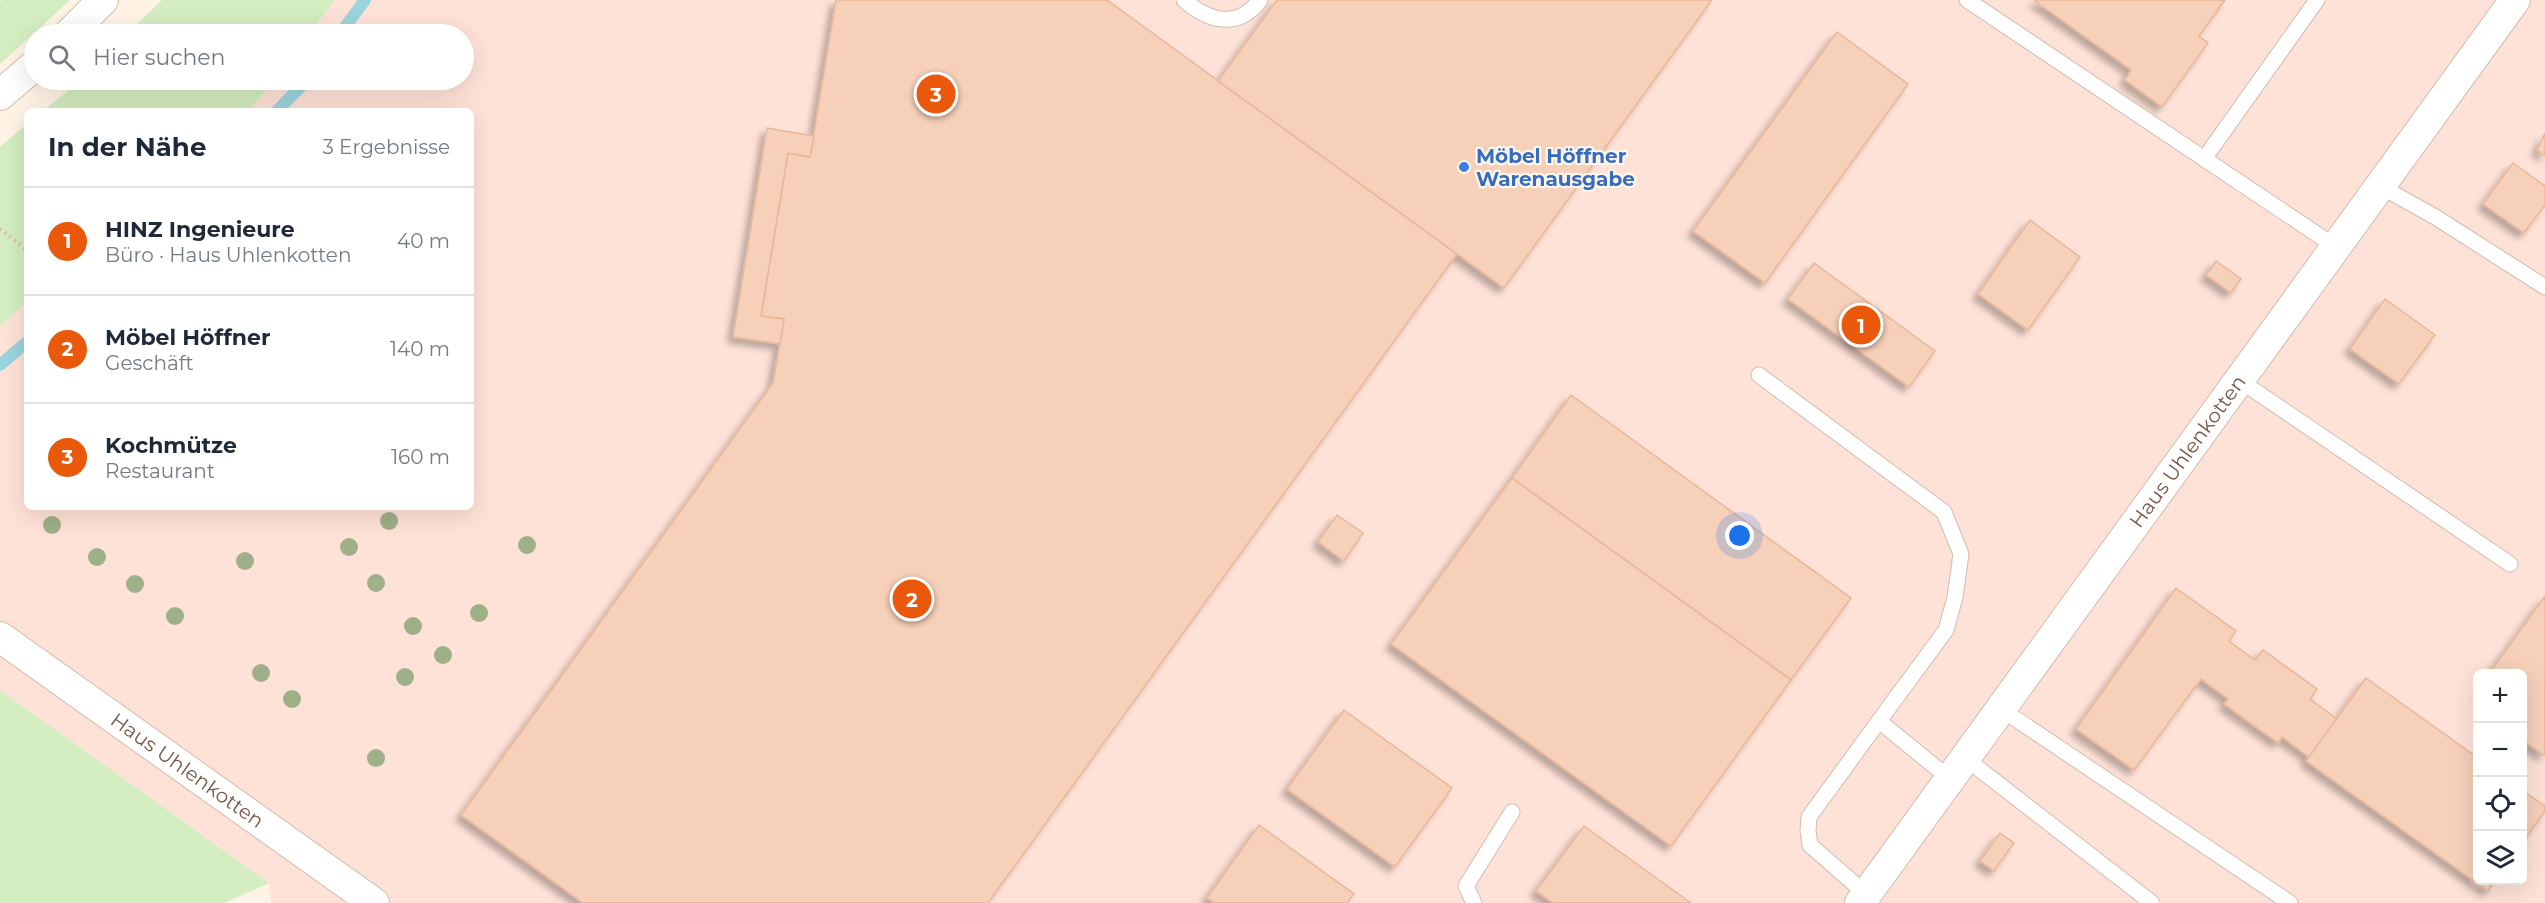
<!DOCTYPE html>
<html lang="de">
<head>
<meta charset="utf-8">
<style>
	body { margin:0; font-family:Montserrat,sans-serif; background:#f6f6f7; color:#1f2937 }
	.controls { position:absolute; right:18px; bottom:18px; display:grid; overflow:hidden; border-radius:9px; box-shadow:0 6px 24px #0002 }
	.controls button { width:54px; height:54px; display:grid; place-items:center; padding:0; border:0; border-bottom:2px solid #e0e1e3; background:#fff; color:#1f2937; font:30px sans-serif }
	.you { position:absolute; left:1740px; top:536px; width:21px; height:21px; margin:-15px; border:4px solid #fff; border-radius:50%; background:#1a73e8; box-shadow:0 0 0 9px #1a73e833 }
	.badge { display:grid; place-items:center; width:39px; height:39px; border-radius:50%; background:#ea580c; color:#fff; font-size:20px; font-weight:700 }
	.pin { position:absolute; translate:-50% -50%; border:3px solid #fff; box-shadow:0 2px 6px #0006 }
	.list { margin:0; padding:0; list-style:none }
	h2 { display:flex; justify-content:space-between; align-items:center; height:78px; margin:0; padding:0 24px; font-size:26px }
	h2 small { font-size:20px; font-weight:400; color:#747a83 }
	.list li { display:grid; grid-template-columns:39px 1fr auto; gap:18px; align-items:center; box-sizing:border-box; height:108px; padding:0 24px; border-top:2px solid #e0e1e3 }
	.list b { display:block; font-size:22px; white-space:nowrap }
	.list p { margin:0; font-size:20px; white-space:nowrap; color:#747a83 }
	.list em { font-size:20px; font-style:normal; color:#747a83 }
	.icon { flex:none; width:33px; height:33px; fill:none; stroke:currentColor; stroke-width:2; stroke-linecap:round; stroke-linejoin:round }
	.map { position:relative; flex:none; width:2545px; height:903px; overflow:hidden }
	.search { position:absolute; background:#fff; box-shadow:0 6px 24px #0002; left:24px; top:24px; width:450px; height:66px; display:flex; align-items:center; gap:15px; box-sizing:border-box; padding:0 21px; border-radius:33px; color:#747a83; font-size:22px }
	.panel { position:absolute; background:#fff; box-shadow:0 6px 24px #0002; left:24px; top:108px; width:450px; height:402px; border-radius:9px }
	.map>svg:first-child { display:block }
</style>
</head>
<body>
<div class="map">
<svg width="2545" height="903" viewBox="0 0 2545 903">
	<defs>
		<filter id="shadow"><feDropShadow dx="-5.5" dy="5.5" stdDeviation="3" flood-color="#0004"/></filter>
	</defs>
	<rect width="100%" height="100%" fill="#fef3e4"/>
	<path fill="#ffe2d7" fill-rule="evenodd" d="M335,0h2210v903h-2274l-2,-20 -269,-193v-364l27,-24v205h444v-396h-222l25,-31h190v-46h-155zM2478,674h44v206h-44z"/>
	<g fill="#d4edc1">
		<polygon points="2,0 70,0 0,64 0,2"/>
		<polygon points="162,0 335,0 309,34 127,34"/>
		<polygon points="81,80 274,80 249,111 43,111"/>
		<polygon points="27,124 27,302 0,326 0,147"/>
		<polygon points="0,690 269,883 224,903 0,903"/>
	</g>
	<g fill="none" stroke-linecap="round" stroke-linejoin="round">
		<g stroke="#9bd4dd" stroke-width="12">
			<polyline points="340,34 365,0"/>
			<polyline points="277,111 307,80"/>
			<polyline points="0,365 27,342"/>
		</g>
	</g>
	<g fill="#f6d0b9" stroke="#eab597" stroke-width="1.5" filter="url(#shadow)">
		<polygon points="836,0 1107,0 1457,254 988,903 583,903 461,815 773,383 784,319 761,316 774,235 788,153 810,157"/>
		<polygon points="1277,0 1712,0 1504,288 1218,81"/>
		<polygon points="2036,0 2225,0 2199,36 2208,43 2162,107 2125,80 2131,70 2035,1"/>
		<polygon points="1837,32 1908,84 1765,283 1693,231"/>
		<polygon points="767,128 814,136 810,157 788,153 761,316 784,319 780,344 733,337"/>
		<polygon points="2545,133 2545,156 2537,150"/>
		<polygon points="2513,163 2545,186 2545,205 2524,233 2483,204"/>
		<polygon points="2030,220 2080,257 2028,330 1978,294"/>
		<polygon points="2216,261 2241,279 2231,293 2206,275"/>
		<polygon points="1814,263 1935,351 1909,387 1788,299"/>
		<polygon points="2385,299 2435,335 2399,384 2350,349"/>
		<polygon points="1571,395 1851,598 1791,680 1512,478"/>
		<polygon points="1512,478 1791,680 1671,846 1391,644"/>
		<polygon points="1337,515 1363,533 1344,561 1318,542"/>
		<polygon points="2176,588 2236,631 2229,641 2255,660 2263,650 2317,689 2310,699 2337,719 2309,757 2282,737 2278,743 2224,704 2228,699 2201,679 2134,770 2076,729"/>
		<polygon points="2545,596 2545,756 2522,740 2522,674 2489,674"/>
		<polygon points="2366,678 2478,758 2478,880 2495,880 2488,891 2306,761"/>
		<polygon points="1344,710 1452,788 1395,867 1287,789"/>
		<polygon points="2522,790 2545,806 2545,811 2522,843"/>
		<polygon points="1259,825 1354,894 1347,903 1214,903 1207,898"/>
		<polygon points="1584,826 1691,903 1553,903 1536,891"/>
		<polygon points="2000,833 2014,843 1994,871 1980,861"/>
	</g>
	<g fill="none" stroke-linecap="round" stroke-linejoin="round">
		<g stroke="#d3bcab" stroke-width="17">
			<g id="service">
				<path d="M1184,0c24,21 54,30 76,0"/>
				<polyline points="1967,0 2336,247"/>
				<polyline points="2204,159 2317,0"/>
				<polyline points="2380,186 2437,218 2545,287"/>
				<polyline points="1759,375 1944,512 1961,554 1955,597 1946,630 1879,721"/>
				<polyline points="2239,380 2510,564"/>
				<polyline points="2001,709 2290,903"/>
				<polyline points="1965,758 2152,903"/>
				<polyline points="1866,894 1810,845 1808,831 1809,817 1879,721 1950,779"/>
				<polyline points="1474,903 1466,886 1512,812"/>
			</g>
		</g>
		<g stroke="#d3bcab" stroke-width="32">
			<g id="minor">
				<polyline points="69,34 103,0"/>
				<polyline points="0,95 34,66"/>
				<path id="s1" d="M0,637l374,266"/>
				<path id="s2" d="M1860,903l655,-903"/>
			</g>
		</g>
		<polyline stroke="#dbb39b" stroke-width="4" stroke-dasharray="1.5 4.5" stroke-linecap="butt" points="0,229 27,250"/>
		<use href="#service" stroke="#fff" stroke-width="15"/>
		<use href="#minor" stroke="#fff" stroke-width="30"/>
	</g>
	<g fill="#9eb087">
		<circle cx="389" cy="521" r="9"/>
		<circle cx="52" cy="525" r="9"/>
		<circle cx="527" cy="545" r="9"/>
		<circle cx="349" cy="547" r="9"/>
		<circle cx="97" cy="557" r="9"/>
		<circle cx="245" cy="561" r="9"/>
		<circle cx="376" cy="583" r="9"/>
		<circle cx="135" cy="584" r="9"/>
		<circle cx="479" cy="613" r="9"/>
		<circle cx="175" cy="616" r="9"/>
		<circle cx="413" cy="626" r="9"/>
		<circle cx="443" cy="655" r="9"/>
		<circle cx="261" cy="673" r="9"/>
		<circle cx="405" cy="677" r="9"/>
		<circle cx="292" cy="699" r="9"/>
		<circle cx="376" cy="758" r="9"/>
	</g>
	<circle fill="#3f7fe0" stroke="#fff7ec" stroke-width="2" cx="1464" cy="167" r="6"/>
	<g text-anchor="middle" dominant-baseline="central" stroke-width="4.5" stroke-linejoin="round" paint-order="stroke">
		<g font-size="20" font-weight="bold" fill="#366cbe" stroke="#fff7ec" text-anchor="start">
			<text x="1476" y="156">Möbel Höffner<tspan x="1476" dy="23">Warenausgabe</tspan></text>
		</g>
		<g font-size="20" fill="#795847" stroke="#fff7ec">
			<text stroke="none"><textPath href="#s2" startOffset="558">Haus Uhlenkotten</textPath></text>
			<text stroke="none"><textPath href="#s1" startOffset="230">Haus Uhlenkotten</textPath></text>
		</g>
	</g>
</svg>
<div class="controls">
<button>+</button>
<button>−</button>
<button><svg class="icon" aria-label="locate" viewBox="0 0 24 24"><circle cx="12" cy="12" r="6"/><path d="M12 2v4M12 18v4M2 12h4M18 12h4"/></svg></button>
<button><svg class="icon" aria-label="layers" viewBox="0 0 24 24"><path d="M12 4l9 5-9 5-9-5zM3 14l9 5 9-5"/></svg></button>
</div>
<div class="you"></div>
<div class="pin badge" style="left:1861px;top:325px">1</div>
<div class="pin badge" style="left:912px;top:599px">2</div>
<div class="pin badge" style="left:936px;top:94px">3</div>
<div class="search"><svg class="icon" aria-label="search" viewBox="0 0 24 24"><circle cx="10" cy="10" r="6"/><path d="M15 15l6 6"/></svg>Hier suchen</div>
<section class="panel">
<h2>In der Nähe<small>3 Ergebnisse</small></h2>
<ul class="list">
<li><span class="badge">1</span><div><b>HINZ Ingenieure</b><p>Büro · Haus Uhlenkotten</p></div><em>40 m</em></li>
<li><span class="badge">2</span><div><b>Möbel Höffner</b><p>Geschäft</p></div><em>140 m</em></li>
<li><span class="badge">3</span><div><b>Kochmütze</b><p>Restaurant</p></div><em>160 m</em></li>
</ul>
</section>
</div>
</body>
</html>
